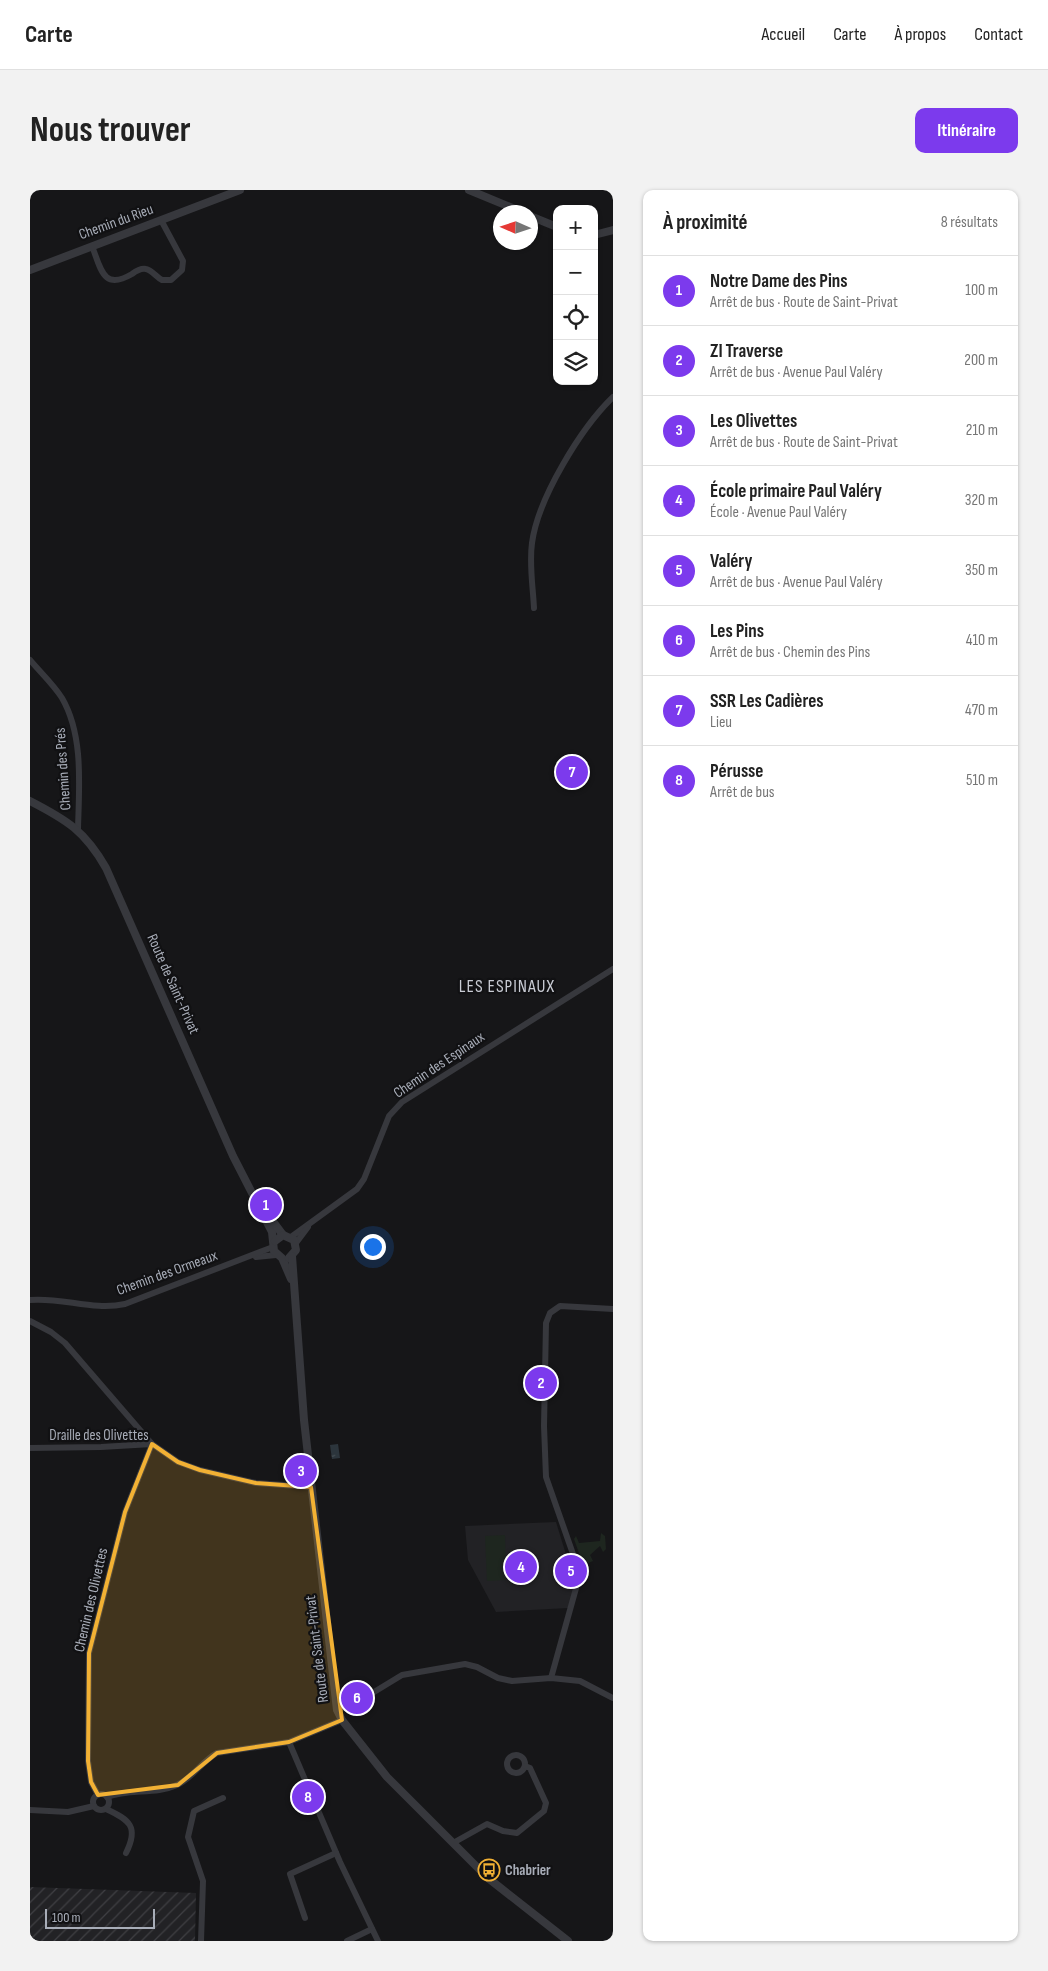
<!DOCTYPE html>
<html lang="fr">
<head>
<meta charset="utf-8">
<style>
	body { margin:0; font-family:"Sofia Sans Condensed",sans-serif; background:#f2f2f2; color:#222 }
	.controls { position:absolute; right:15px; top:15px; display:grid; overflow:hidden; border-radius:10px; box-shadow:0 1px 4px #0004 }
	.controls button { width:45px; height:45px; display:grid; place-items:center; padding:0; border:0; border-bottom:1px solid #e0e0e0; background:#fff; color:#222; font:25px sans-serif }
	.compass { position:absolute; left:463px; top:15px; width:45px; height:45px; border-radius:50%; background:#fff; box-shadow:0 1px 4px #0004; rotate:273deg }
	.scale { position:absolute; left:15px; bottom:12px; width:110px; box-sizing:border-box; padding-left:5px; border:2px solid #a8adb8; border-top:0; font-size:14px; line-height:18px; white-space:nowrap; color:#a8adb8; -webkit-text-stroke:4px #111113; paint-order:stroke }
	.you { position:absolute; left:342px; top:1056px; width:18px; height:18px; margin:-12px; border:4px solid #fff; border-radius:50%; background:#1a73e8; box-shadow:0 0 0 8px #1a73e833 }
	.badge { display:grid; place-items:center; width:32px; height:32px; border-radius:50%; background:#7c3aed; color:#fff; font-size:16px; font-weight:700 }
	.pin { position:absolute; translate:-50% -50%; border:2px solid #fff; box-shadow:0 1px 5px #0006 }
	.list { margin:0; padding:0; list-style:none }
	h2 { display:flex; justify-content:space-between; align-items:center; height:65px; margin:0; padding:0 20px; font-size:21px }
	h2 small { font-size:16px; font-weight:400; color:#767676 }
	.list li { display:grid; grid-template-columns:32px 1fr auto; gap:15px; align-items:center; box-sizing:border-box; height:70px; padding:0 20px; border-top:1px solid #e0e0e0 }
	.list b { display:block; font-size:19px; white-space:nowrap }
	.list p { margin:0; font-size:16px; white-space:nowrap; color:#767676 }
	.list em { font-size:16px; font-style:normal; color:#767676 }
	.icon { flex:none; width:28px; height:28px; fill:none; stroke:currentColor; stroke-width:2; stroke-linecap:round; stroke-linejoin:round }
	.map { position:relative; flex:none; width:583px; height:1751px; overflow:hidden; border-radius:10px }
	header { display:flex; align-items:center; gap:30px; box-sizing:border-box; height:70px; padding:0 25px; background:#fff; border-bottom:1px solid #e0e0e0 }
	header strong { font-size:24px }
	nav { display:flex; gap:28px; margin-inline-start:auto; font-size:18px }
	.intro { display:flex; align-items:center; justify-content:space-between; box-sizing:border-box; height:120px; padding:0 30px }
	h1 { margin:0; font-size:35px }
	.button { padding:12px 22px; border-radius:10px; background:#7c3aed; color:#fff; font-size:18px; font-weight:700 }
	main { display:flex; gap:30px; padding:0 30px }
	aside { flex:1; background:#fff; border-radius:10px; box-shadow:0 1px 4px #0004 }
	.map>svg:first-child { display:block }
</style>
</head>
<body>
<header>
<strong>Carte</strong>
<nav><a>Accueil</a><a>Carte</a><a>À propos</a><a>Contact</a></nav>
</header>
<div class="intro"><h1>Nous trouver</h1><a class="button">Itinéraire</a></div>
<main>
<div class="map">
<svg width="583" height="1751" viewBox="0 0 583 1751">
	<defs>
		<pattern id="industrial-furrows" width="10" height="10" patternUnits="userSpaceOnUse" patternTransform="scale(1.25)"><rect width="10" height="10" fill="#222225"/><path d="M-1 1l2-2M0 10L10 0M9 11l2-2" fill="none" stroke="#3f3f43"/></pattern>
		<pattern id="water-ripples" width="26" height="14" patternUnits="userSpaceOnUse" patternTransform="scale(1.25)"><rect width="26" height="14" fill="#2c353c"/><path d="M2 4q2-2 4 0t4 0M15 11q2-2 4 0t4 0" fill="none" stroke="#485056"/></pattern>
	</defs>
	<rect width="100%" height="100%" fill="#161618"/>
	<polygon fill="#222225" points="526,1332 542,1384 546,1386 544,1391 546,1392 538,1418 466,1422 438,1370 435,1336"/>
	<polygon fill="url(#industrial-furrows)" points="0,1697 166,1703 165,1751 0,1751"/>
	<g fill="#1e261f">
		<polygon points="571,1343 575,1346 576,1359 573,1362 570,1356 560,1365 563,1371 556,1374 552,1372 544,1349 546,1346 549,1353 570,1351"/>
		<polygon points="475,1345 476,1390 457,1391 455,1346"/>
	</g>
	<polygon fill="url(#water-ripples)" points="308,1254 310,1268 302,1269 300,1255"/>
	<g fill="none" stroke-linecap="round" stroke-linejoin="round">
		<g stroke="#37383d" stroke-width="6">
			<path d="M62,56c9,23 11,45 40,28 4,-3 9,-6 14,-5 6,1 10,8 16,11h9l11,-10 1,-9 -22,-41"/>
			<path d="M504,418c-1,-21 -5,-44 -2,-65 6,-45 49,-115 81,-146"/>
			<path d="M0,470c10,12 23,24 32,38 22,38 17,89 16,131"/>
			<polyline points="261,1047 327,999 334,989 359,926 372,912 583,779"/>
			<polyline points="266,1053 278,1037"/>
			<polyline points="226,1067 246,1065"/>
			<path d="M0,1110c32,-3 63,11 95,4l148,-57"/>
			<polyline points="0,1131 21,1142 35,1153 122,1254 95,1322 59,1463 58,1571 61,1592 68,1605"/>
			<polyline points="0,1258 71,1257 122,1254 148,1272 170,1280 226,1293 281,1297"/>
			<polyline points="521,1488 550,1384 516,1287 514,1236 516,1133 520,1123 530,1116 583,1119"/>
			<polyline points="307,1520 326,1513 372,1485 435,1474 447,1477 468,1488 482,1491 521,1488 550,1491 583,1508"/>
			<polyline points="259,1552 310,1672 348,1751"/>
			<circle cx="486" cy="1574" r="9"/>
			<circle cx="71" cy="1612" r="8"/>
			<path d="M77,1607c22,-9 48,-2 70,-12 16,-7 25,-24 40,-32l72,-11 53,-22"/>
			<path d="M76,1619c24,11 33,18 20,44"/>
			<polyline points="0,1620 38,1622 64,1616"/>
			<polyline points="423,1653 457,1634 473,1641 487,1643 514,1621 516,1613 500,1578 495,1576"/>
			<polyline points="275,1728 260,1684 306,1663"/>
			<polyline points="171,1751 173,1691 158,1647 164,1621 193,1608"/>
			<polyline points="317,1751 342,1739"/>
		</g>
		<g stroke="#37383d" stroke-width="8">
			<polyline points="439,0 492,22"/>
			<polyline points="500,26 527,37"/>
			<polyline points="564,45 583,40"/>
			<polyline points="0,80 210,0"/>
			<path d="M0,611c37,19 55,30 76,67l127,288 39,76 2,19 8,7 9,21"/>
			<polyline points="238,1025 253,1045"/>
			<polyline points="245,1051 253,1045 264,1050 266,1060 259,1068"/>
			<polyline points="262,1066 274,1230 307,1520 312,1530 357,1587 458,1688 538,1751"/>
		</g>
	</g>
	<path fill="#f2b134" fill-opacity="0.2" stroke="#f2b134" stroke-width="4" stroke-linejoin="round" d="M122,1254l26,18 22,8 56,13 55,4 31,233 -53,22 -72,11 -39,32 -80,10 -7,-13 -3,-21 1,-108 36,-141z"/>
	<defs>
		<g id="bus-ring" transform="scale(1.125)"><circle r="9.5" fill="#111113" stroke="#f2b134" stroke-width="1.5"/><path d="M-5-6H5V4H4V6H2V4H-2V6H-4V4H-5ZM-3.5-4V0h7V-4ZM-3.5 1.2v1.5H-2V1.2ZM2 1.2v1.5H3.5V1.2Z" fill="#f2b134"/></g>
	</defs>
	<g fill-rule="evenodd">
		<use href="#bus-ring" x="459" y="1680"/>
	</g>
	<g text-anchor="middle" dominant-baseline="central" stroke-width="4.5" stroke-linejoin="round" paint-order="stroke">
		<g font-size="15" fill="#a8adb8" stroke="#111113">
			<text transform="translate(86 32) rotate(-20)">Chemin du Rieu</text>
			<text transform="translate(33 579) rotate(-94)">Chemin des Prés</text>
			<text transform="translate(143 794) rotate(66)">Route de Saint-Privat</text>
			<text transform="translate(409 875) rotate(-34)">Chemin des Espinaux</text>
			<text transform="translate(137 1083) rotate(-20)">Chemin des Ormeaux</text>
			<text x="69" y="1245">Draille des Olivettes</text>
			<text transform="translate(61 1410) rotate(-77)">Chemin des Olivettes</text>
			<text transform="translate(287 1459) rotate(-97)">Route de Saint-Privat</text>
		</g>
		<g font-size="15" font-weight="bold" fill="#a8adb8" stroke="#111113" text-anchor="start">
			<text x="475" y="1680">Chabrier</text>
		</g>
		<g font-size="18" letter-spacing="1" fill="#c9ccd4" stroke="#111113">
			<text x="477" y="796">LES ESPINAUX</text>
		</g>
	</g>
</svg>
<div class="controls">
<button>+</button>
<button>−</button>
<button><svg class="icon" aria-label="locate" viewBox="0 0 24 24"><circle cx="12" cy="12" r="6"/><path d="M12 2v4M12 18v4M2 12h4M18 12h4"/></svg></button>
<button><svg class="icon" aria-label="layers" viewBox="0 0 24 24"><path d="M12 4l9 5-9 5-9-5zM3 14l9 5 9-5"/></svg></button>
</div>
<svg class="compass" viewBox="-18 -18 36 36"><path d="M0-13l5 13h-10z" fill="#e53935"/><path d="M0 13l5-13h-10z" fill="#767676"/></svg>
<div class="scale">100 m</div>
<div class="you"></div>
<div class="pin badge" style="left:236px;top:1015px">1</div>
<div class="pin badge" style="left:511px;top:1193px">2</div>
<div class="pin badge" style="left:271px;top:1281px">3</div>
<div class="pin badge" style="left:491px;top:1377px">4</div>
<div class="pin badge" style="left:541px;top:1381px">5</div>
<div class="pin badge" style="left:327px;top:1508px">6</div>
<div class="pin badge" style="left:542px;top:582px">7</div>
<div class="pin badge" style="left:278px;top:1607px">8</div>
</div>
<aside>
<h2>À proximité<small>8 résultats</small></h2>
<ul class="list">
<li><span class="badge">1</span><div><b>Notre Dame des Pins</b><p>Arrêt de bus · Route de Saint-Privat</p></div><em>100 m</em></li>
<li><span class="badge">2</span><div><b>ZI Traverse</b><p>Arrêt de bus · Avenue Paul Valéry</p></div><em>200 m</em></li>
<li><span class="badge">3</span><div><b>Les Olivettes</b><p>Arrêt de bus · Route de Saint-Privat</p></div><em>210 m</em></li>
<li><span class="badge">4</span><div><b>École primaire Paul Valéry</b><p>École · Avenue Paul Valéry</p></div><em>320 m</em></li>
<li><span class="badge">5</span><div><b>Valéry</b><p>Arrêt de bus · Avenue Paul Valéry</p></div><em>350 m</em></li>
<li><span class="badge">6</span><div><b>Les Pins</b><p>Arrêt de bus · Chemin des Pins</p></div><em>410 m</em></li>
<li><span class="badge">7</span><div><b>SSR Les Cadières</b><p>Lieu</p></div><em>470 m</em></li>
<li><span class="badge">8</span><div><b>Pérusse</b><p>Arrêt de bus</p></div><em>510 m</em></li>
</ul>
</aside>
</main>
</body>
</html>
